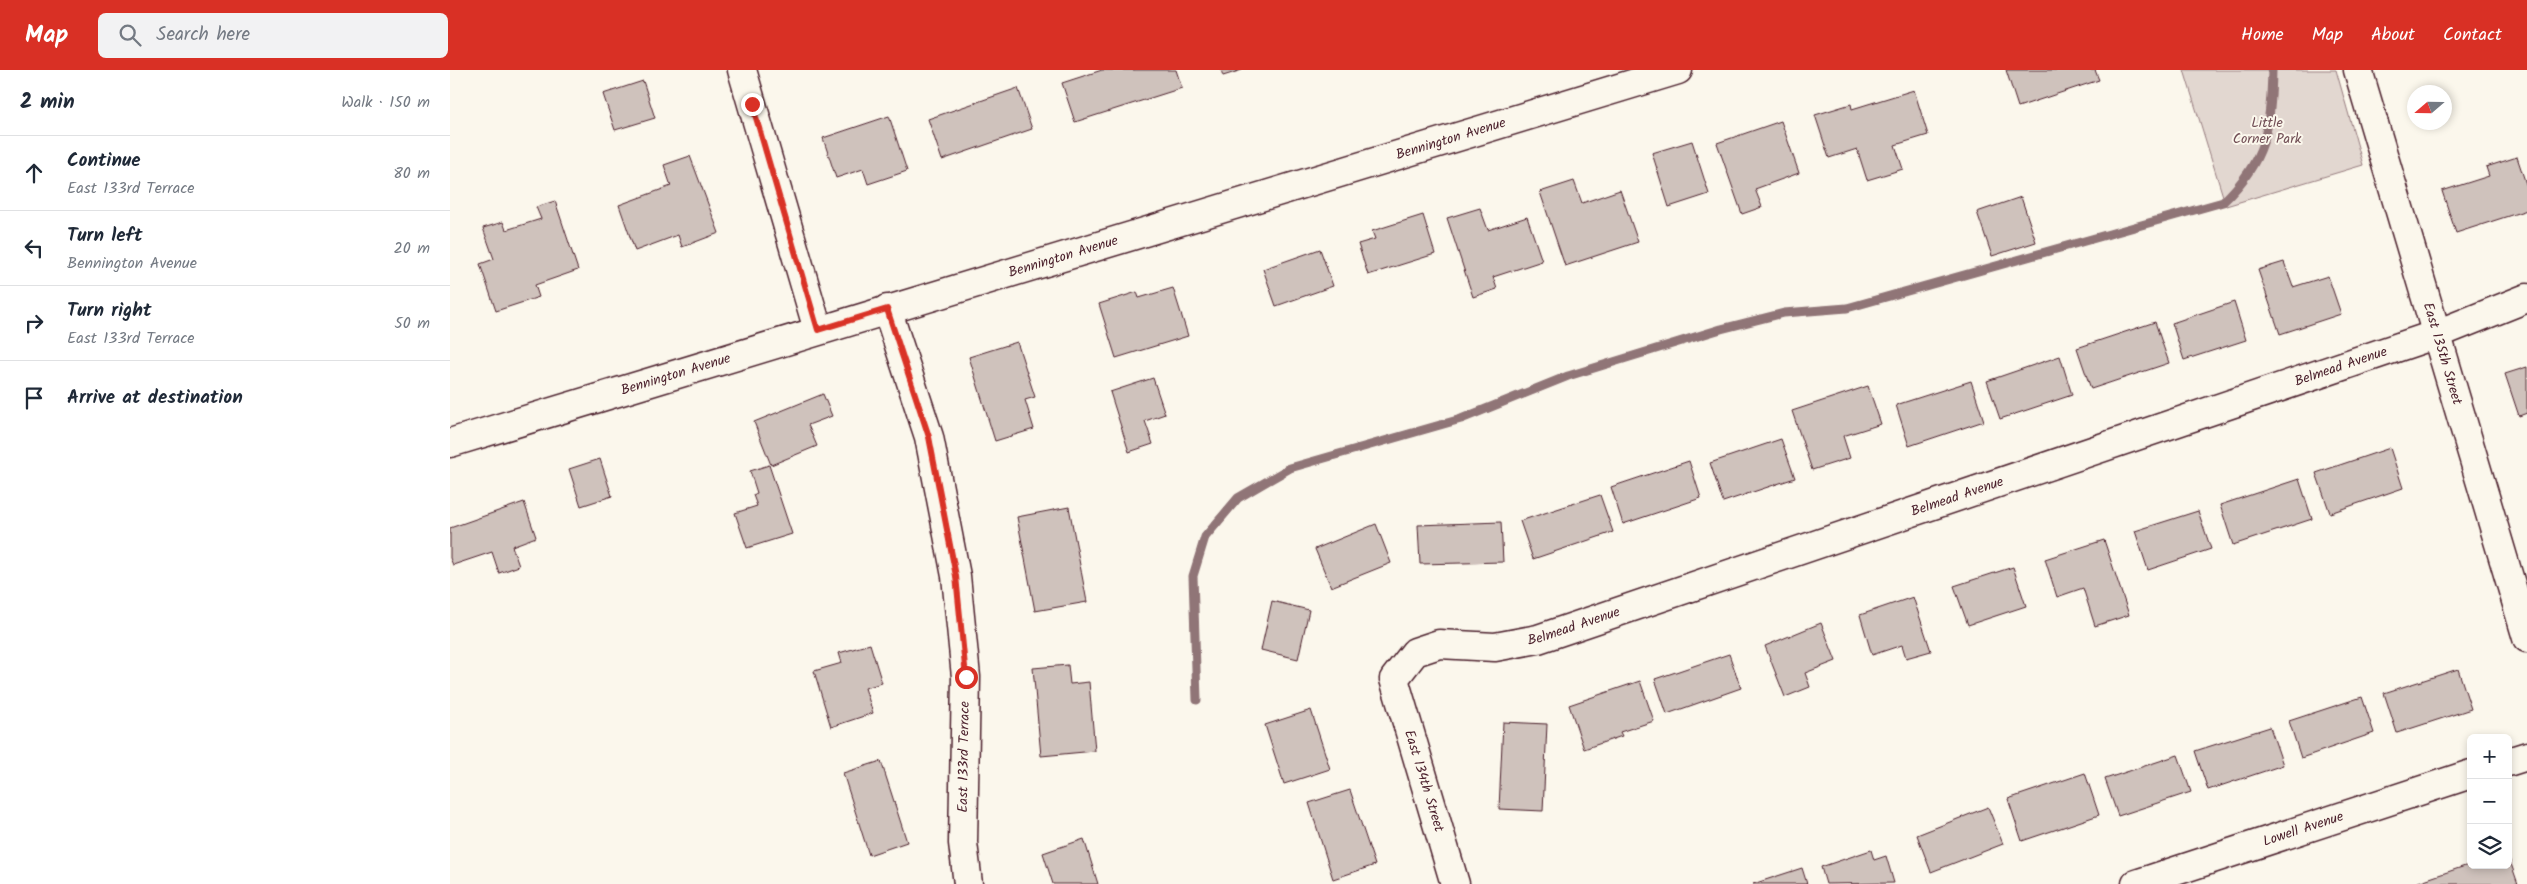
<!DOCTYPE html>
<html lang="en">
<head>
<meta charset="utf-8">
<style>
	body { margin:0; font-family:Kalam,sans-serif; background:#f2f2f3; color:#1f2937 }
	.controls { position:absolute; right:15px; bottom:15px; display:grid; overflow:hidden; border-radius:8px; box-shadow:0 2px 8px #0003 }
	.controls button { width:45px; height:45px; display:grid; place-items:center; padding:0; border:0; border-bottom:1px solid #e0e1e3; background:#fff; color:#1f2937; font:25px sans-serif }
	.compass { position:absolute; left:1957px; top:15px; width:45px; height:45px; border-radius:50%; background:#fff; box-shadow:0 2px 8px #0003; rotate:250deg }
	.stop { position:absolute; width:15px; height:15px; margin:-11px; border:4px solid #d93025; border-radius:50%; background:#fff }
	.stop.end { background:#d93025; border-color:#fff; box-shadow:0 1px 5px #0008 }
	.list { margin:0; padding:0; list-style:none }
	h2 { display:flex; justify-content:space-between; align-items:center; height:65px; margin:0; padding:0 20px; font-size:21px }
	h2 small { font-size:16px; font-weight:400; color:#747a83 }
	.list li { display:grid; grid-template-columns:32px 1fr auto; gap:15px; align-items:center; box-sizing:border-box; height:75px; padding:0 20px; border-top:1px solid #e0e1e3 }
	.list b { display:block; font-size:19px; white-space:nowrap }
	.list p { margin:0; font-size:16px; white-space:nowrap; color:#747a83 }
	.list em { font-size:16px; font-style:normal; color:#747a83 }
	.icon { flex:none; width:28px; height:28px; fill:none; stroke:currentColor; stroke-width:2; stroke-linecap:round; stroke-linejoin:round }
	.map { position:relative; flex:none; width:2077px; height:814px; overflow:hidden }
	header { display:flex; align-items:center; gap:30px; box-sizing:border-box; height:70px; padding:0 25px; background:#d93025; color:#fff }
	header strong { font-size:24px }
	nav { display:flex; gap:28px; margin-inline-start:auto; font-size:18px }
	.search { width:350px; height:45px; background:#f2f2f3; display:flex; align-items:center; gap:12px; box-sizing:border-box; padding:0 18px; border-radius:8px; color:#747a83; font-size:19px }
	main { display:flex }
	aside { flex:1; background:#fff }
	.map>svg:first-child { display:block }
</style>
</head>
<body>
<header>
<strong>Map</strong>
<div class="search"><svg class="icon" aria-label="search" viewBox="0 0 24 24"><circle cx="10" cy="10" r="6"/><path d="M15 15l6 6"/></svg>Search here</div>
<nav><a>Home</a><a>Map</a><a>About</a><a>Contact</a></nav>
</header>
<main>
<aside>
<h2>2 min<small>Walk · 150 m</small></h2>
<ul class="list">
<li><svg class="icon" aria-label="ahead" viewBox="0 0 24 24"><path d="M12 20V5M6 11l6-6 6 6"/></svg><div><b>Continue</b><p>East 133rd Terrace</p></div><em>80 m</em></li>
<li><svg class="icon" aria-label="left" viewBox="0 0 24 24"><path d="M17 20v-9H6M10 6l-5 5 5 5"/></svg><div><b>Turn left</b><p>Bennington Avenue</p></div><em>20 m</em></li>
<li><svg class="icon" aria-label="right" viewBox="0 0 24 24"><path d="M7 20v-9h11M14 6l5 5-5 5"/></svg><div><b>Turn right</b><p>East 133rd Terrace</p></div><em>50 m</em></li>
<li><svg class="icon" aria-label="arrive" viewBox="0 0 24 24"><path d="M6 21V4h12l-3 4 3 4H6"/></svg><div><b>Arrive at destination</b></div></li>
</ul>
</aside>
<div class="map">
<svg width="2077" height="814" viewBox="0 0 2077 814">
	<rect width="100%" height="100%" fill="#fbf7ec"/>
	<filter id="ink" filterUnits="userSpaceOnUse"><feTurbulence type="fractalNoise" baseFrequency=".02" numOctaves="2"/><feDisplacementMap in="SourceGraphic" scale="10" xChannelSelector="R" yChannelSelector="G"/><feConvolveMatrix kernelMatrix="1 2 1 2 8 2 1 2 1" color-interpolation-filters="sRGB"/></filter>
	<g filter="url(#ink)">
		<polygon fill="#e2d7d0" stroke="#967b7e" points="1734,0 1886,0 1913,95 1776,136"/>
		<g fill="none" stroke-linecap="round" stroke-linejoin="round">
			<path stroke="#907477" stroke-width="9" d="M747,630l-4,-124 12,-39 33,-39 52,-30 171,-49 107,-43 153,-47 63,-16 63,-5 376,-106c43,-41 48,-75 49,-132"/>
		</g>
		<g fill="#cfc2bc" stroke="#4a1f2b">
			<polygon points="652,0 726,0 732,18 625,52 612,13"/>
			<polygon points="771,0 792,0 773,6"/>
			<polygon points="1556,0 1645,0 1649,10 1568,37"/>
			<polygon points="193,11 205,48 165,60 153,24"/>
			<polygon points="568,18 582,59 492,90 478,49"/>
			<polygon points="1464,20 1478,65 1445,75 1453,99 1417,110 1407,79 1379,88 1365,45 1401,34 1402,39"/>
			<polygon points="439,46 457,101 418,114 413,99 386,108 373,68"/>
			<polygon points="1331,51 1349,103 1305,119 1312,137 1292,144 1267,73"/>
			<polygon points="1242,71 1259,124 1219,137 1202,83"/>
			<polygon points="240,86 269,163 232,177 228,165 185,181 169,135 221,116 214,95"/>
			<polygon points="2067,87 2077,117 2077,140 2006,163 1992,121 2039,106 2036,97"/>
			<polygon points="1124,111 1132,133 1170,120 1188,172 1115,196 1090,122"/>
			<polygon points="1571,127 1586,172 1542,186 1527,142"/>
			<polygon points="105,131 128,200 85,215 89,227 46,241 30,194 44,189 33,158 53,152 56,160 91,149 86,137"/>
			<polygon points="1030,138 1038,160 1077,147 1092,191 1043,207 1047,219 1023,227 997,148"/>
			<polygon points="973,145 985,184 918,205 908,174 925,169 922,161"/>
			<polygon points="870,179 883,216 826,236 813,199"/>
			<polygon points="1834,192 1843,217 1878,206 1891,244 1830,264 1808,200"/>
			<polygon points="723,218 738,266 666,288 649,234 687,222 689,228"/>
			<polygon points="1784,232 1796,270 1734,290 1722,253"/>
			<polygon points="1705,252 1719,293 1641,319 1627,278"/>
			<polygon points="567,272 585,327 575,330 584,359 545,371 519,287"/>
			<polygon points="1610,286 1622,325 1550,349 1537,311"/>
			<polygon points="2077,297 2077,343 2069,346 2055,304"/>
			<polygon points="703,308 715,344 695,351 703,374 679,382 660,322"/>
			<polygon points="1521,311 1534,351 1459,376 1446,335"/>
			<polygon points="1418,316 1431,354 1393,366 1400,388 1362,400 1342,341"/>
			<polygon points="373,324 382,346 358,355 367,376 321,395 304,352"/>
			<polygon points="1331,369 1345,408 1273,432 1260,393"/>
			<polygon points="1940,378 1953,418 1880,443 1866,403"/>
			<polygon points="150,389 162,426 131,436 119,399"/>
			<polygon points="1239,391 1251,428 1173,454 1161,417"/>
			<polygon points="319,395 342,464 297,478 285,443 307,436 303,425 307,423 300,401"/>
			<polygon points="1849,409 1862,449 1783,475 1770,435"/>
			<polygon points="1150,425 1163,462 1083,489 1070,451"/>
			<polygon points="74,432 86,467 62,476 69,496 49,503 42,482 3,495 0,488 0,458"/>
			<polygon points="619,437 637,532 585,541 567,447"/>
			<polygon points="1748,441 1761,479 1698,500 1685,461"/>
			<polygon points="1051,452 1053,492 970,494 968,455"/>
			<polygon points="926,454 941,493 881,517 865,479"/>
			<polygon points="1654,470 1679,545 1645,556 1633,518 1607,527 1595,489"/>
			<polygon points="1563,497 1576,536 1518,555 1504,516"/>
			<polygon points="1463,527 1481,581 1456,588 1452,575 1422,585 1410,545"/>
			<polygon points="822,531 859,540 848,589 811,580"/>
			<polygon points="1371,553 1386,591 1355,603 1360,617 1335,627 1315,576"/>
			<polygon points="420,574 432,613 415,618 423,643 381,657 364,601 392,593 389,583"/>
			<polygon points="1279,584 1291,618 1217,644 1205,609"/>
			<polygon points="618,595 620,614 639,612 645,681 591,686 583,598"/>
			<polygon points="2008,599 2021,639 1947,663 1934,623"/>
			<polygon points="1190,611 1204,651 1170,662 1172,666 1134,679 1119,635"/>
			<polygon points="1912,627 1924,663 1851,688 1839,651"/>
			<polygon points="861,640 880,699 834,714 815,655"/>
			<polygon points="1053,652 1097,654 1093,741 1049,739"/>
			<polygon points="1820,657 1833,695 1758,720 1745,681"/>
			<polygon points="1728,685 1741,722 1668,746 1655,709"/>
			<polygon points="431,691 457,772 419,785 393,703"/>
			<polygon points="1635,703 1649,745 1572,771 1558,729"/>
			<polygon points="900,720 925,795 883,809 859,733"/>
			<polygon points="1538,737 1553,774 1481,802 1467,765"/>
			<polygon points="634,769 648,814 603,814 593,783"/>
			<polygon points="1421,780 1424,790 1436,786 1444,813 1376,814 1371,797"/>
			<polygon points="2058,785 2068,814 1969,814 1968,812 2021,794 2058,795"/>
			<polygon points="1352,798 1357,814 1303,814"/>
		</g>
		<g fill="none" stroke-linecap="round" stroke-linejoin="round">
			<g stroke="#4a1f2b" stroke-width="31">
				<g id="street">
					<polyline points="292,0 368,260"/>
					<path id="s1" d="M1908,0l169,568"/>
					<polyline points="437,239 479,367 506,506 516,607 513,773 518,814"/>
					<path id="s2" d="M0,373l1228,-373"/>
					<polyline points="2058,692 2077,686"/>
					<path id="s3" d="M1005,814l-61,-205 21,-27 24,-8 56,3 43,-8 899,-305 90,-36"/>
					<path id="s4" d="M1686,814l335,-110"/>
				</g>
			</g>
			<use href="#street" stroke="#fbf7ec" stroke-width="28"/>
		</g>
	</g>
	<g fill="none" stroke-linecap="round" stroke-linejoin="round" filter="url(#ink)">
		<polyline stroke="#d93025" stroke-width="6" points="302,34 368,260 437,239 479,367 506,506 516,607"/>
	</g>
	<g text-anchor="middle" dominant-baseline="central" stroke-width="4" stroke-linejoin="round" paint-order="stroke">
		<g font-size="14" fill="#704d54" stroke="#fbf7ec">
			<text x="1817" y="53">Little<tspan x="1817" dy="16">Corner Park</tspan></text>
		</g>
		<g font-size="14" fill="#4a1f2b" stroke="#fbf7ec">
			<text stroke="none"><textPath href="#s2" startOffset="1046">Bennington Avenue</textPath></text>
			<text stroke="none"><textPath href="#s2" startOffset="641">Bennington Avenue</textPath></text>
			<text stroke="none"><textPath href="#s1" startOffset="296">East 135th Street</textPath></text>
			<text stroke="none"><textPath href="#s3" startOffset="1221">Belmead Avenue</textPath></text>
			<text stroke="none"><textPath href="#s2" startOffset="236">Bennington Avenue</textPath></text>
			<text stroke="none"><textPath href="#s3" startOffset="816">Belmead Avenue</textPath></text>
			<text stroke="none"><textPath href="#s3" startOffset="411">Belmead Avenue</textPath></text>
			<text transform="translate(514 687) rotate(-89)">East 133rd Terrace</text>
			<text transform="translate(974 711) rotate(73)">East 134th Street</text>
			<text stroke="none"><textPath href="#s4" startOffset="176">Lowell Avenue</textPath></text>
		</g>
	</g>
</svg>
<div class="controls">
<button>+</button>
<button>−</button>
<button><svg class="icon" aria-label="layers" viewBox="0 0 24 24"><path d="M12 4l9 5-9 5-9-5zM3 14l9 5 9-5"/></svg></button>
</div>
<svg class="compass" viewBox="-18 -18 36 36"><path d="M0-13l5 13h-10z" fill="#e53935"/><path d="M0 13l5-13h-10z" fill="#747a83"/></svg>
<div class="stop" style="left:516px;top:607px"></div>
<div class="stop end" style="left:302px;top:34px"></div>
</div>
</main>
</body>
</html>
